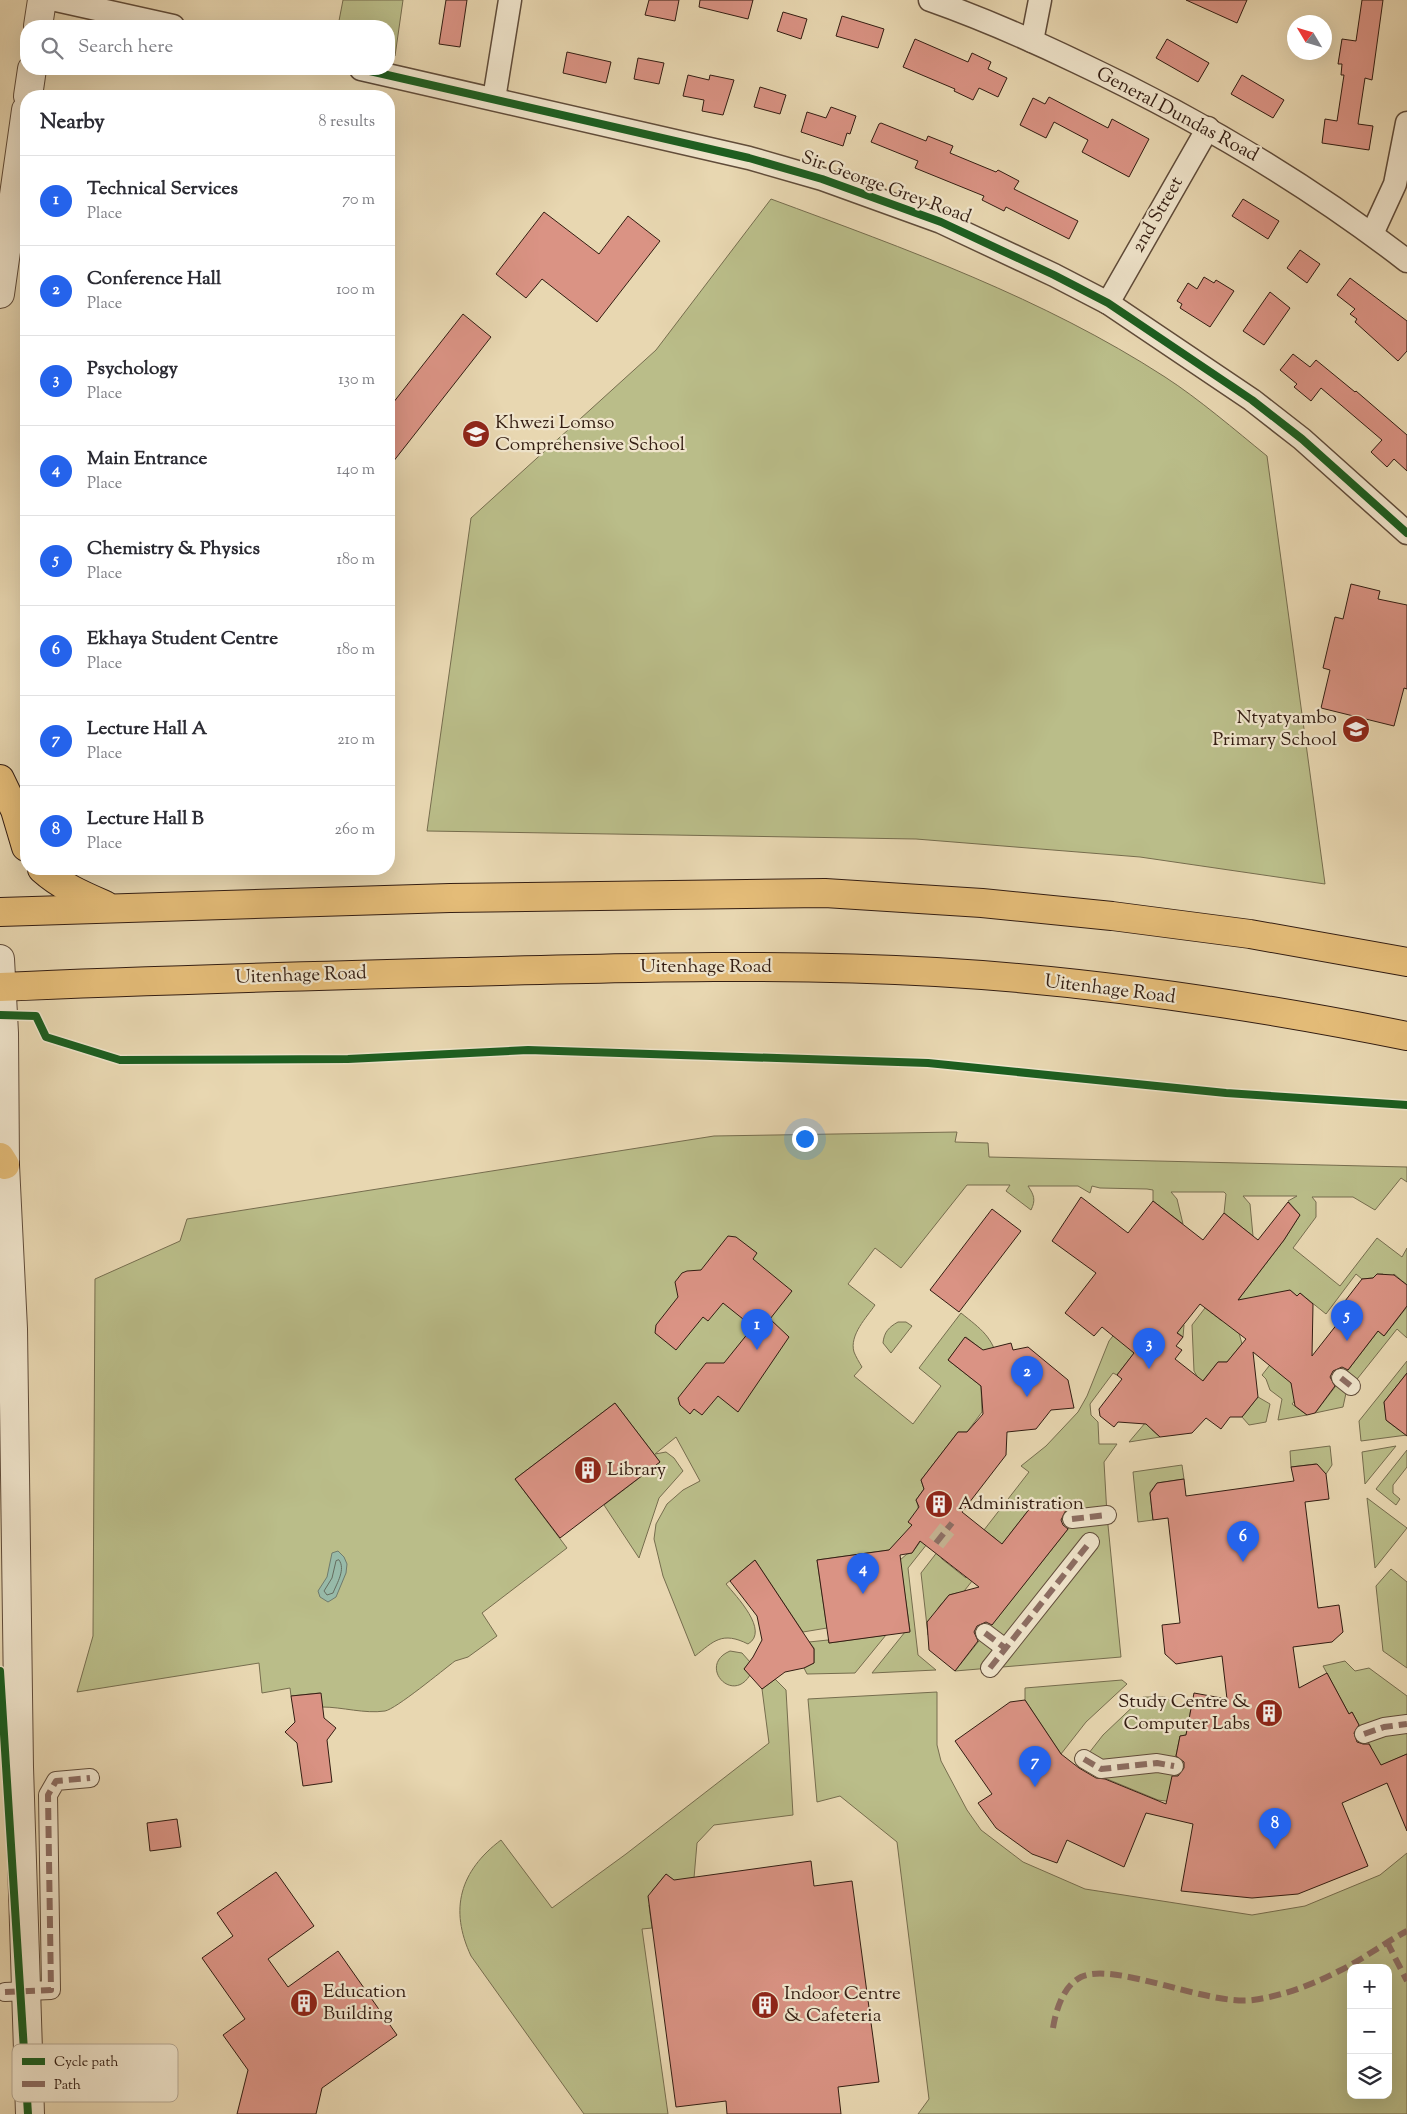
<!DOCTYPE html>
<html lang="en">
<head>
<meta charset="utf-8">
<style>
	body { margin:0; font-family:"Sorts Mill Goudy",serif; background:#f2f2f3; color:#2b2b33 }
	.controls { position:absolute; right:15px; bottom:15px; display:grid; overflow:hidden; border-radius:10px; box-shadow:0 5px 20px #0002 }
	.controls button { width:45px; height:45px; display:grid; place-items:center; padding:0; border:0; border-bottom:1px solid #e1e1e2; background:#fff; color:#2b2b33; font:25px sans-serif }
	.compass { position:absolute; left:1287px; top:15px; width:45px; height:45px; border-radius:50%; background:#fff; box-shadow:0 5px 20px #0002; rotate:308deg }
	.you { position:absolute; left:804px; top:1138px; width:18px; height:18px; margin:-12px; border:4px solid #fff; border-radius:50%; background:#1a73e8; box-shadow:0 0 0 8px #1a73e833 }
	.badge { display:grid; place-items:center; width:32px; height:32px; border-radius:50%; background:#2563eb; color:#fff; font-size:16px; font-weight:700 }
	.pin { position:absolute; translate:-50% -41px; filter:drop-shadow(0 1px 2px #0008) }
	.pin::after { content:''; position:absolute; top:26px; width:18px; height:15px; background:inherit; clip-path:polygon(0 0,100% 0,50% 100%) }
	.list { margin:0; padding:0; list-style:none }
	h2 { display:flex; justify-content:space-between; align-items:center; height:65px; margin:0; padding:0 20px; font-size:21px }
	h2 small { font-size:16px; font-weight:400; color:#7c7c81 }
	.list li { display:grid; grid-template-columns:32px 1fr auto; gap:15px; align-items:center; box-sizing:border-box; height:90px; padding:0 20px; border-top:1px solid #e1e1e2 }
	.list b { display:block; font-size:19px; white-space:nowrap }
	.list p { margin:0; font-size:16px; white-space:nowrap; color:#7c7c81 }
	.list em { font-size:16px; font-style:normal; color:#7c7c81 }
	.icon { flex:none; width:28px; height:28px; fill:none; stroke:currentColor; stroke-width:2; stroke-linecap:round; stroke-linejoin:round }
	.map { position:relative; flex:none; width:1407px; height:2114px; overflow:hidden }
	.search { position:absolute; background:#fff; box-shadow:0 5px 20px #0002; left:20px; top:20px; width:375px; height:55px; display:flex; align-items:center; gap:12px; box-sizing:border-box; padding:0 18px; border-radius:20px; color:#7c7c81; font-size:19px }
	.panel { position:absolute; background:#fff; box-shadow:0 5px 20px #0002; left:20px; top:90px; width:375px; height:785px; border-radius:20px }
	.map>svg:first-child { display:block }
</style>
</head>
<body>
<div class="map">
<svg width="1407" height="2114" viewBox="0 0 1407 2114">
	<rect width="100%" height="100%" fill="#e8d7b1"/>
	<filter id="stains"><feTurbulence type="fractalNoise" baseFrequency=".004" numOctaves="4"/><feColorMatrix values="0 0 0 0 .2 0 0 0 0 .09 0 0 0 0 .02 0 0 0 .5 -.17"/></filter>
	<radialGradient id="worn" r=".72"><stop offset=".6" stop-color="#630" stop-opacity="0"/><stop offset="1" stop-color="#630" stop-opacity=".3"/></radialGradient>
	<g fill="#babd89" stroke="#766d4e" fill-rule="evenodd">
		<polygon points="343,0 403,0 395,56 389,55 389,26 338,26"/>
		<path d="M771,199c135,50 272,99 394,178 34,22 70,53 102,79l58,428 -185,-27 -224,-18 -489,-8 44,-313 185,-168z"/>
		<path d="M957,1132l-2,10 33,1 1,14 418,10v15l-6,-4 -26,32 -22,-13h-41l4,5v15l-23,31 47,38 37,-48 25,19 5,-9v37l-13,-11 -5,6 -6,-6h-6l-4,4 -11,1 -6,-5 -30,40 -26,-21 -3,3 -7,-6 -51,43 3,11 -15,18h-9l-17,21 -7,-12 -2,-46 13,-17 17,13 62,-81 16,-25 -12,-14 9,-5h-54l7,8 3,32 -29,-23 2,-19 -2,-2h-53l6,7 6,25 -30,-23v-11l-6,-1 -47,-1 -8,-2 -2,7 -12,-7h-50c6,9 8,14 3,24l-25,-19 4,-6h-43l-66,83 -26,-20 -27,36 27,21c-8,12 -26,30 -21,47 2,5 5,10 8,15l-8,9 59,48 28,-38 -22,-18 42,-55c21,17 31,23 38,50l-33,-26 -18,23 33,26 1,26 -15,20h-9l-37,48 3,9 -8,11c7,16 -3,29 -13,42l-7,1 -7,7 -72,10 10,68 -24,4 -48,-72 -29,24c10,12 44,47 22,60 -26,-13 -34,-3 -53,12l-32,-80 -9,-37 2,-15 11,-20 16,-14 17,-9 -24,-44 -21,17 11,-2 8,6 9,13 -24,27 -20,60 -35,-53 56,-43 -45,-59 -100,76 52,69 -85,65 15,23 -29,21 -13,4c-12,9 -59,48 -70,50 -21,3 -42,-4 -63,-4l-2,-14 -29,3 -1,-8 -28,5 -3,-30 -182,29 16,-56 2,-357 85,-38 7,-22 527,-83z"/>
		<polygon points="1407,1295 1407,1338 1397,1329 1346,1393 1343,1407 1315,1413 1378,1331 1384,1336 1406,1308"/>
		<polygon points="1139,1302 1154,1303 1184,1325 1183,1337 1146,1308 1134,1353 1117,1375 1113,1373 1090,1404 1091,1415 1098,1422 1099,1444 1117,1444 1104,1462 1107,1515 1121,1657 955,1671 1072,1524 1072,1515 1055,1501 1051,1506 1034,1503 992,1557 986,1552 996,1539 984,1530 1029,1472 1021,1466 1046,1446 1078,1412 1087,1396 1109,1341"/>
		<path d="M898,1322h8l6,4 -21,27 -8,-10c1,-11 6,-16 15,-21z"/>
		<polygon points="1287,1343 1291,1383 1298,1397 1292,1404 1307,1415 1278,1420 1282,1399 1270,1390 1266,1379 1262,1375"/>
		<polygon points="1407,1361 1407,1373 1384,1402 1387,1421 1399,1430 1404,1429 1407,1435 1361,1441 1359,1421"/>
		<polygon points="1258,1397 1270,1404 1266,1422 1249,1425 1242,1417"/>
		<polygon points="1151,1416 1152,1430 1160,1437 1129,1442"/>
		<polygon points="1330,1446 1332,1465 1326,1474 1316,1464 1291,1467 1290,1451"/>
		<polygon points="1396,1446 1365,1484 1362,1452"/>
		<polygon points="1407,1450 1407,1467 1393,1485 1393,1493 1400,1499 1396,1505 1376,1489"/>
		<polygon points="1182,1465 1184,1479 1157,1483 1150,1492 1153,1520 1138,1522 1133,1472"/>
		<polygon points="1367,1498 1407,1528 1375,1568"/>
		<polygon points="925,1535 931,1539 908,1568 918,1655 936,1670 872,1673 905,1632 910,1631 900,1560 907,1554 912,1553"/>
		<polygon points="938,1551 942,1559 966,1578 971,1573 976,1576 961,1595 957,1593 949,1595 938,1608 939,1614 942,1617 928,1635 921,1573"/>
		<polygon points="1391,1569 1407,1582 1407,1668 1383,1651 1376,1586"/>
		<polygon points="886,1635 855,1673 807,1674 804,1668 814,1663 814,1648 809,1642 828,1640 829,1643"/>
		<path d="M730,1651l12,2 8,9 -6,7 6,6c-18,30 -53,-10 -20,-24z"/>
		<polygon points="1345,1661 1355,1671 1369,1668 1407,1696 1407,1754 1289,1806 1287,1784 1371,1747 1352,1712 1349,1714 1323,1666"/>
		<path d="M775,1679l11,11 7,125 -79,10 -17,18 -3,35 3,20 -31,-24 -14,17 15,12 -18,2 3,23 -10,1 26,185h-84l-113,-158c-22,-47 -11,-85 30,-116l51,68 74,-54 143,-111 -7,-54z"/>
		<polygon points="1122,1680 1127,1684 1086,1722 1061,1754 1025,1700 1025,1688"/>
		<path d="M937,1692v53l4,16 26,49 14,20 42,32 62,27 167,26 53,-9 75,-31 27,-22v261h-489l11,-15 -32,-257 -57,-46 -23,6 -9,-103zM1351,1968h37v127h-37z"/>
		<polygon points="1143,1697 1165,1697 1177,1706 1191,1708 1186,1735 1180,1736 1172,1775 1247,1790 1249,1812 1158,1800 1078,1767 1103,1735"/>
	</g>
	<polygon fill="#97baa9" stroke="#6f7b6d" points="338,1551 344,1557 347,1564 346,1573 336,1597 328,1602 320,1597 318,1591 327,1577 332,1553"/>
	<g fill="none" stroke-linecap="round" stroke-linejoin="round">
		<path stroke="#656c5e" stroke-width="1" d="M339,1560c7,9 -2,23 -6,33l-6,2 -3,-4 8,-13 4,-17z"/>
	</g>
	<g fill="#da9384" stroke="#331d12" fill-rule="evenodd">
		<polygon points="446,0 467,0 460,47 439,44"/>
		<polygon points="649,0 679,0 675,21 645,15"/>
		<polygon points="700,0 753,0 748,19 699,7"/>
		<polygon points="1186,0 1247,0 1237,23"/>
		<polygon points="1362,0 1383,0 1372,80 1365,78 1358,124 1373,126 1369,150 1322,143 1325,119 1337,121 1344,75 1341,75 1342,64 1338,64 1342,39 1356,41"/>
		<polygon points="783,12 807,19 801,39 777,31"/>
		<polygon points="842,16 884,29 878,48 836,36"/>
		<polygon points="915,39 968,62 972,53 991,62 988,69 1007,78 998,97 979,88 973,100 954,91 955,89 903,67"/>
		<polygon points="1167,39 1209,63 1198,82 1156,58"/>
		<polygon points="567,52 611,62 606,83 563,73"/>
		<polygon points="638,58 664,63 659,84 634,79"/>
		<polygon points="688,75 709,80 710,75 734,80 723,115 702,111 704,100 683,96"/>
		<polygon points="1242,75 1284,100 1273,118 1231,94"/>
		<polygon points="760,87 786,95 780,114 754,107"/>
		<polygon points="1049,97 1108,128 1112,119 1149,139 1129,177 1082,152 1088,140 1054,122 1046,138 1020,125 1033,98 1045,104"/>
		<polygon points="831,107 856,116 850,134 847,133 843,146 801,132 807,112 826,118"/>
		<polygon points="881,123 926,141 928,136 953,146 950,153 996,172 998,170 1019,181 1014,189 1078,221 1069,239 1006,207 1004,211 982,200 984,196 915,168 918,161 871,142 879,124"/>
		<polygon points="1243,199 1279,221 1268,239 1232,216"/>
		<polygon points="544,212 599,254 628,216 660,241 597,322 542,279 526,298 496,274"/>
		<polygon points="1300,250 1320,264 1307,283 1287,268"/>
		<polygon points="1204,277 1214,283 1216,280 1234,291 1210,327 1180,308 1182,304 1177,301 1188,283 1197,289"/>
		<polygon points="1350,278 1407,321 1407,351 1398,361 1355,322 1357,319 1350,314 1355,309 1337,295"/>
		<polygon points="1270,292 1290,308 1264,345 1243,331"/>
		<polygon points="463,314 491,337 389,467 389,408"/>
		<polygon points="1293,354 1310,367 1316,360 1355,392 1356,391 1407,435 1407,471 1394,459 1387,467 1371,452 1382,440 1321,388 1311,401 1294,387 1297,384 1280,370"/>
		<polygon points="1351,584 1380,591 1378,599 1407,605 1407,689 1404,688 1394,726 1321,708 1330,670 1323,668 1335,617 1343,619"/>
		<path d="M1081,1197l47,36 25,-32 50,39 21,-27 34,27 30,-38 12,13 -16,25 -46,60 52,-10 7,6 3,-3 13,11 -1,52 37,-47 -4,-8 17,-22 11,-1 4,-4 17,1 13,10v21l-23,30 -6,-5 -30,39 -6,-3 -9,4 -3,6 5,9 -20,27 -8,2 -12,-9 -4,-23 -38,-31 5,45 -16,20h-12l-9,12 -15,-11 -14,15 -32,4 -14,-13 -28,-2 -4,5 -14,-11 -1,-7 23,-30 -5,-4 17,-22 -32,-26 -8,9 -29,-23 31,-40 -44,-32zM1200,1304l46,35 -19,23h-9l-15,19 -28,-22 7,-9 -6,-4 7,-9 -6,-4z"/>
		<polygon points="992,1209 1021,1231 959,1312 930,1290"/>
		<polygon points="728,1236 736,1237 757,1253 753,1259 792,1291 770,1319 789,1337 738,1412 718,1396 702,1415 694,1409 690,1414 680,1405 678,1398 706,1363 724,1363 753,1327 723,1303 708,1321 703,1317 676,1350 655,1333 656,1325 678,1297 675,1282 682,1273 687,1271 701,1270"/>
		<polygon points="965,1337 983,1350 1011,1343 1013,1350 1028,1347 1068,1380 1074,1408 1051,1410 1036,1429 1007,1432 1006,1455 962,1512 1002,1544 1034,1503 1059,1505 1066,1510 1061,1520 1063,1525 1068,1529 992,1625 986,1622 977,1626 974,1632 978,1641 955,1671 929,1650 927,1622 949,1595 979,1587 920,1541 912,1553 900,1555 910,1632 829,1643 817,1560 889,1550 912,1525 908,1522 919,1507 916,1500 924,1489 921,1480 958,1432 967,1432 983,1414 981,1386 948,1360"/>
		<polygon points="1407,1373 1407,1436 1386,1420 1384,1402"/>
		<polygon points="615,1403 660,1462 560,1538 515,1479"/>
		<polygon points="1317,1464 1326,1474 1329,1499 1305,1502 1318,1608 1339,1605 1343,1632 1332,1642 1293,1647 1299,1688 1327,1673 1349,1714 1352,1712 1359,1725 1354,1733 1357,1742 1363,1744 1369,1744 1381,1765 1407,1754 1407,1831 1387,1783 1342,1803 1368,1866 1298,1894 1252,1898 1181,1891 1193,1824 1146,1813 1124,1867 1067,1840 1057,1863 1032,1854 996,1828 978,1803 992,1794 955,1741 1010,1702 1025,1700 1061,1754 1079,1768 1096,1778 1105,1779 1166,1804 1172,1776 1178,1776 1184,1768 1184,1762 1176,1756 1180,1736 1186,1735 1194,1693 1227,1699 1222,1656 1176,1664 1165,1654 1162,1625 1180,1623 1168,1518 1153,1520 1150,1493 1157,1483 1184,1479 1186,1496 1294,1481 1291,1467"/>
		<polygon points="755,1560 814,1649 814,1663 804,1668 785,1672 762,1689 744,1669 753,1657 762,1640 757,1616 730,1581"/>
		<polygon points="321,1693 324,1718 336,1728 327,1740 332,1782 303,1786 297,1743 285,1732 295,1722 291,1696"/>
		<polygon points="177,1819 181,1847 150,1851 147,1823"/>
		<polygon points="811,1861 814,1886 852,1881 879,2082 838,2087 841,2114 727,2114 726,2101 676,2107 648,1896 666,1874 674,1880"/>
		<polygon points="276,1872 314,1926 268,1959 288,1987 338,1951 397,2035 322,2088 316,2114 237,2114 248,2070 223,2035 245,2019 202,1958 233,1936 217,1913"/>
	</g>
	<g fill="none" stroke-linecap="round" stroke-linejoin="round">
		<polyline stroke="#c4b291" stroke-width="18" stroke-dasharray="18 9" stroke-linecap="butt" points="936,1543 952,1523"/>
		<g stroke="#604c3a" stroke-width="20">
			<g id="pedestrian">
				<polyline points="1341,1378 1351,1386"/>
				<polyline points="1072,1519 1107,1515"/>
				<polyline points="985,1633 1005,1648"/>
				<polyline points="990,1668 1090,1542"/>
				<polyline points="1364,1734 1384,1727 1407,1724"/>
				<polyline points="1084,1759 1101,1769 1157,1763 1174,1766"/>
				<polyline points="5,1992 51,1990 48,1795 56,1781 90,1778"/>
			</g>
		</g>
		<g stroke="#604c3a" stroke-width="25">
			<g id="minor">
				<polyline points="56,0 173,26"/>
				<path d="M930,0c51,18 99,39 147,62 117,55 228,120 330,199"/>
				<polyline points="1032,41 1040,0"/>
				<polyline points="361,69 749,158 822,179 941,222 1054,275 1108,303 1252,400 1302,439 1407,533"/>
				<polyline points="494,99 510,0"/>
				<polyline points="1372,234 1395,184 1407,123"/>
				<polyline points="1108,303 1208,128"/>
			</g>
		</g>
		<g stroke="#604c3a" stroke-width="30">
			<g id="tertiary">
				<polyline points="38,26 42,0"/>
				<polyline points="28,96 32,69"/>
				<polyline points="0,294 26,110"/>
				<polyline points="0,959 4,1033 5,1165 13,1329 19,1767 30,2114"/>
			</g>
		</g>
		<g stroke="#331d12" stroke-width="30">
			<g id="primary">
				<polyline points="0,779 15,810 26,847"/>
				<path d="M42,869c19,17 40,26 63,36"/>
				<polyline points="0,912 450,898 825,893 982,903 1112,916 1250,934 1407,962"/>
				<path d="M0,987c154,-7 307,-11 461,-15 158,-4 317,-9 475,0 158,9 316,33 471,64"/>
				<polyline points="0,1157 5,1165"/>
			</g>
		</g>
		<use href="#pedestrian" stroke="#f0e5cc" stroke-width="18"/>
		<use href="#minor" stroke="#f0e5cc" stroke-width="22"/>
		<use href="#tertiary" stroke="#f0e5cc" stroke-width="28"/>
		<use href="#primary" stroke="#e4bc78" stroke-width="28"/>
		<g stroke="#8d6e63" stroke-width="6" stroke-dasharray="12 6" stroke-linecap="butt">
			<polyline points="1341,1378 1351,1386"/>
			<polyline points="1072,1519 1107,1515"/>
			<polyline points="936,1543 952,1523"/>
			<polyline points="985,1633 1005,1648"/>
			<polyline points="990,1668 1090,1542"/>
			<polyline points="1364,1734 1384,1727 1407,1724"/>
			<polyline points="1084,1759 1101,1769 1157,1763 1174,1766"/>
			<polyline points="1387,1942 1407,1981"/>
			<polyline points="5,1992 51,1990 48,1795 56,1781 90,1778"/>
			<path d="M1053,2028c3,-18 10,-42 28,-51 33,-16 127,29 172,23 29,-4 59,-15 86,-29 23,-11 45,-28 68,-40"/>
		</g>
		<g stroke="#f0e5cc" stroke-width="11">
			<g id="cycleway">
				<polyline points="361,69 749,158 822,179 941,222 1054,275 1108,303 1252,400 1302,439 1407,533"/>
				<polyline points="0,1015 36,1016 46,1037 120,1060 348,1059 528,1050 928,1063 1226,1093 1407,1105"/>
				<polyline points="0,1671 28,2114"/>
			</g>
		</g>
		<use href="#cycleway" stroke="#1b5e20" stroke-width="8"/>
	</g>
	<defs>
		<g id="school-disc" transform="scale(1.4375)"><circle r="9.5" fill="#8f2418" stroke="#f0e5cc"/><path d="M0-5L7-2L0 1L-7-2ZM-4 1L0 2.5L4 1V4Q0 6-4 4Z" fill="#fff"/></g>
		<g id="building-disc" transform="scale(1.4375)"><circle r="9.5" fill="#8f2418" stroke="#f0e5cc"/><path d="M-4-6H4V6H1V3H-1V6H-4ZM-2.5-4.3h1.7v1.8h-1.7ZM.8-4.3h1.7v1.8H.8ZM-2.5-1h1.7V.8h-1.7ZM.8-1h1.7V.8H.8Z" fill="#fff"/></g>
	</defs>
	<g fill-rule="evenodd">
		<use href="#school-disc" x="476" y="434"/>
		<use href="#school-disc" x="1356" y="729"/>
		<use href="#building-disc" x="588" y="1470"/>
		<use href="#building-disc" x="939" y="1504"/>
		<use href="#building-disc" x="1269" y="1713"/>
		<use href="#building-disc" x="304" y="2003"/>
		<use href="#building-disc" x="765" y="2005"/>
	</g>
	<g text-anchor="middle" dominant-baseline="central" stroke-width="4.5" stroke-linejoin="round" paint-order="stroke">
		<g font-size="19" fill="#331d12" stroke="#f0e5cc">
			<text transform="translate(1177 115) rotate(28)">General Dundas Road</text>
			<text transform="translate(886 188) rotate(20)">Sir George Grey Road</text>
			<text transform="translate(1158 215) rotate(-60)">2nd Street</text>
			<text x="706" y="967">Uitenhage Road</text>
			<text transform="translate(301 976) rotate(-2)">Uitenhage Road</text>
			<text transform="translate(1110 990) rotate(7)">Uitenhage Road</text>
		</g>
		<g font-size="19" fill="#331d12" stroke="#f0e5cc" text-anchor="start">
			<text x="495" y="423">Khwezi Lomso<tspan x="495" dy="22">Comprehensive School</tspan></text>
			<text x="1337" y="718" text-anchor="end">Ntyatyambo<tspan x="1337" dy="22">Primary School</tspan></text>
			<text x="607" y="1470">Library</text>
			<text x="958" y="1504">Administration</text>
			<text x="1250" y="1702" text-anchor="end">Study Centre &amp;<tspan x="1250" dy="22">Computer Labs</tspan></text>
			<text x="323" y="1992">Education<tspan x="323" dy="22">Building</tspan></text>
			<text x="784" y="1994">Indoor Centre<tspan x="784" dy="22">&amp; Cafeteria</tspan></text>
		</g>
	</g>
	<rect x="12" y="2044" width="166" height="58" rx="8" fill="#f0e5cc" stroke="#b7a994" stroke-width="1"/>
	<rect x="22" y="2058" width="23" height="7" fill="#1b5e20"/>
	<rect x="22" y="2081" width="23" height="6" fill="#8d6e63"/>
	<g font-size="14" fill="#331d12">
		<text x="54" y="2066">Cycle path</text>
		<text x="54" y="2089">Path</text>
	</g>
	<rect width="100%" height="100%" filter="url(#stains)"/>
	<rect width="100%" height="100%" fill="url(#worn)"/>
</svg>
<div class="controls">
<button>+</button>
<button>−</button>
<button><svg class="icon" aria-label="layers" viewBox="0 0 24 24"><path d="M12 4l9 5-9 5-9-5zM3 14l9 5 9-5"/></svg></button>
</div>
<svg class="compass" viewBox="-18 -18 36 36"><path d="M0-13l5 13h-10z" fill="#e53935"/><path d="M0 13l5-13h-10z" fill="#7c7c81"/></svg>
<div class="you"></div>
<div class="pin badge" style="left:757px;top:1350px">1</div>
<div class="pin badge" style="left:1027px;top:1397px">2</div>
<div class="pin badge" style="left:1149px;top:1369px">3</div>
<div class="pin badge" style="left:863px;top:1594px">4</div>
<div class="pin badge" style="left:1347px;top:1341px">5</div>
<div class="pin badge" style="left:1243px;top:1562px">6</div>
<div class="pin badge" style="left:1035px;top:1787px">7</div>
<div class="pin badge" style="left:1275px;top:1849px">8</div>
<div class="search"><svg class="icon" aria-label="search" viewBox="0 0 24 24"><circle cx="10" cy="10" r="6"/><path d="M15 15l6 6"/></svg>Search here</div>
<section class="panel">
<h2>Nearby<small>8 results</small></h2>
<ul class="list">
<li><span class="badge">1</span><div><b>Technical Services</b><p>Place</p></div><em>70 m</em></li>
<li><span class="badge">2</span><div><b>Conference Hall</b><p>Place</p></div><em>100 m</em></li>
<li><span class="badge">3</span><div><b>Psychology</b><p>Place</p></div><em>130 m</em></li>
<li><span class="badge">4</span><div><b>Main Entrance</b><p>Place</p></div><em>140 m</em></li>
<li><span class="badge">5</span><div><b>Chemistry &amp; Physics</b><p>Place</p></div><em>180 m</em></li>
<li><span class="badge">6</span><div><b>Ekhaya Student Centre</b><p>Place</p></div><em>180 m</em></li>
<li><span class="badge">7</span><div><b>Lecture Hall A</b><p>Place</p></div><em>210 m</em></li>
<li><span class="badge">8</span><div><b>Lecture Hall B</b><p>Place</p></div><em>260 m</em></li>
</ul>
</section>
</div>
</body>
</html>
